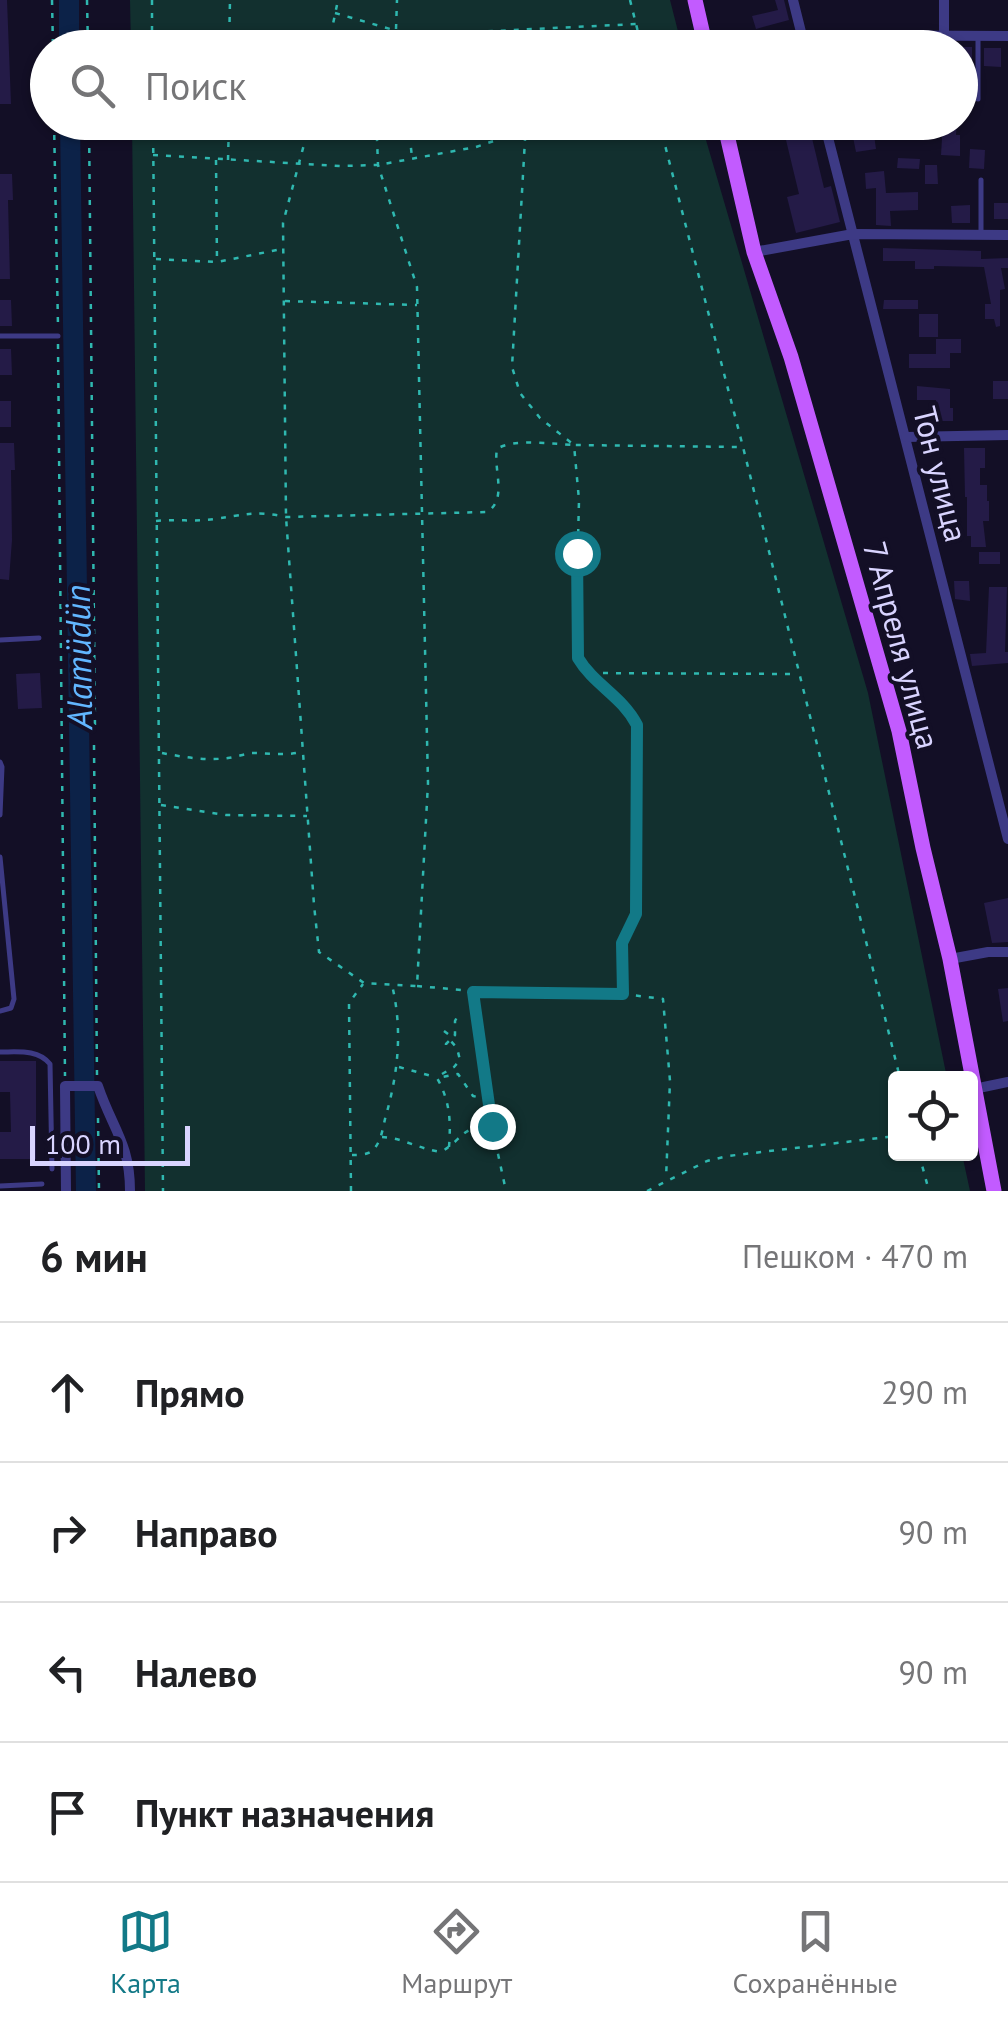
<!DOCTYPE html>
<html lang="ru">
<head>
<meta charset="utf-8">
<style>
	body { margin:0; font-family:"PT Sans",sans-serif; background:#f6f6f6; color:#202124 }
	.controls { position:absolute; right:30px; bottom:30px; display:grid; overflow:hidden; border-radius:10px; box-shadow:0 2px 8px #0004 }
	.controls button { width:90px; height:90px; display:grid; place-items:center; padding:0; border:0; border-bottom:2px solid #e0e0e0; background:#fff; color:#202124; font:50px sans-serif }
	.scale { position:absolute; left:30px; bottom:25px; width:160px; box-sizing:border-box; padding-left:10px; border:5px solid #d9d4ff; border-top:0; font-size:28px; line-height:35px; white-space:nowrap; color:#d9d4ff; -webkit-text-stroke:8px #130f26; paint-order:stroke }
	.stop { position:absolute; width:30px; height:30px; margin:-22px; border:8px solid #127987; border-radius:50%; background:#fff }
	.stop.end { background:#127987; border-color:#fff; box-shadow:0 2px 10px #0008 }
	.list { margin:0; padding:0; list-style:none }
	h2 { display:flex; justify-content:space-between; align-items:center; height:130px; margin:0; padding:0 40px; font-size:42px }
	h2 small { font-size:32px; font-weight:400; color:#757577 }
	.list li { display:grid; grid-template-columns:65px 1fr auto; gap:30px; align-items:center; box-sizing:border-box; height:140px; padding:0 40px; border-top:2px solid #e0e0e0 }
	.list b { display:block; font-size:38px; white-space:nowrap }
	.list em { font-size:32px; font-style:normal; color:#757577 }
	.icon { flex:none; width:55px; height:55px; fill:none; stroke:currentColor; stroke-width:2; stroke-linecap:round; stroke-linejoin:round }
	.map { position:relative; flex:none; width:1008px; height:1191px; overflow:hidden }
	.search { position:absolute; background:#fff; box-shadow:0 2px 8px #0004; left:30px; right:30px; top:30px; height:110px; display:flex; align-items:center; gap:25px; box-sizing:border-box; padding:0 35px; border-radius:55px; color:#757577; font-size:38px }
	.sheet { height:690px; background:#fff }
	nav { display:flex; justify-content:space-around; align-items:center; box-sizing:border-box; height:140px; border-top:2px solid #e0e0e0; background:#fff; font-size:28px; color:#757577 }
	nav a { display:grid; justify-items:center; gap:5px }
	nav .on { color:#127987 }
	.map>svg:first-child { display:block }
</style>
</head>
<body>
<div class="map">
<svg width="1008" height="1191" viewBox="0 0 1008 1191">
	<rect width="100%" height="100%" fill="#130f26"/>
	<g fill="#12302f">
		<polygon points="130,0 670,0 682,47 131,47"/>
		<polygon points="132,123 701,123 868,693 947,1078 896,1078 896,1154 962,1154 970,1191 145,1191"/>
	</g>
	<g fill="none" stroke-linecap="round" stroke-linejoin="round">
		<g stroke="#0c2248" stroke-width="20">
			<polyline points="69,0 69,48"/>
			<polyline points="70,122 86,1191"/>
		</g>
	</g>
	<g fill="#241b47">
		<polygon points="0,0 7,0 11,104 0,104"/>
		<polygon points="775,0 784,0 789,20 756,29 752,16 778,10"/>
		<polygon points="789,36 791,48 752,48 752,43"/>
		<rect x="960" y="47" width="12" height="19"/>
		<polygon points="984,48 1001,48 1001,67 984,66"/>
		<polygon points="943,122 957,122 956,135 960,135 960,156 941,155"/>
		<polygon points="873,128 876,149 856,152 852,132"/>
		<polygon points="811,134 824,188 831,186 840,222 796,233 787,197 799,194 786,140"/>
		<polygon points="970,149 985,150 984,169 969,168"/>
		<polygon points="898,158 920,159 919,169 897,168"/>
		<polygon points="925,165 937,165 938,184 925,184"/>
		<polygon points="884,171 886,193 918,192 918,210 890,211 891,226 876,225 876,188 866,189 865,173"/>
		<polygon points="0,174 12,174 13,200 8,200 10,279 0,279"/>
		<rect x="994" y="203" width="14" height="16"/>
		<polygon points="970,205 970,223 952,223 951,206"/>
		<polygon points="883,248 981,251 981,259 1008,258 1008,268 1001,268 1005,289 1000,290 1000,326 996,327 994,319 985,319 985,304 991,304 984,267 934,266 934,269 915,269 915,261 883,261"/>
		<polygon points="0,300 11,300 12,326 0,326"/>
		<polygon points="884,300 918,300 918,309 883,309"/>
		<rect x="919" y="314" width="19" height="23"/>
		<polygon points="936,339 961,339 961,353 950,353 950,368 909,368 909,354 936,354"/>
		<polygon points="0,349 11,349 12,375 0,375"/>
		<rect x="993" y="381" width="15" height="18"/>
		<polygon points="917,386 950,389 950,408 953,408 953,421 936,421 936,400 917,400"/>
		<rect x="0" y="401" width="11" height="26"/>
		<polygon points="0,443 14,443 15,470 11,470 12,540 9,580 0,579"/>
		<polygon points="964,448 985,448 985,468 980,468 980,485 987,485 987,501 989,501 989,521 983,521 986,547 971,547 971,536 967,536 967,497 965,497"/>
		<rect x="979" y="552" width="21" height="12"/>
		<polygon points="954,581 969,581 970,601 955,599"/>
		<polygon points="989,587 1007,587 1005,652 1008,652 1008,663 972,666 970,654 986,653"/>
		<polygon points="40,673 42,708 18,709 16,674"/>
		<polygon points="1008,898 1008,942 992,943 984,903"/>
		<polygon points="1008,988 1008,1021 1003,1022 998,989"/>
		<polygon points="0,1061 36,1061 36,1159 0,1159 0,1132 11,1132 10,1092 0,1092"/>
	</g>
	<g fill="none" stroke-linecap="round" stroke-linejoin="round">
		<g stroke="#2fb8b0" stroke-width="2.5" stroke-dasharray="5 8" stroke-linecap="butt">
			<polyline points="52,0 53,48"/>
			<polyline points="87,0 88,48"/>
			<polyline points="152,0 152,48"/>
			<polyline points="630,0 642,48"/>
			<polyline points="335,13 411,35 637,24"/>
			<polyline points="396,29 397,0"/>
			<polyline points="554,30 556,48"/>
			<polyline points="441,35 454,48"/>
			<polyline points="412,36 419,48"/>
			<polyline points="229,48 230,0"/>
			<polyline points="328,48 338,0"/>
			<polyline points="54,122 58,326"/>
			<polyline points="89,122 95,728"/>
			<polyline points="153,122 163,1191"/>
			<polyline points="310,122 283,223 286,517 314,905 319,952 364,983 417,986 428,783 417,287 378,165 377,139 381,122"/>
			<polyline points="408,122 412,157"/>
			<polyline points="659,122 743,447 900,1078"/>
			<polyline points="153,155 340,166 378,165 476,147 526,130 660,130"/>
			<polyline points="216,160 217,262"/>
			<polyline points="228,160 229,122"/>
			<polyline points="156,259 217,262 282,249"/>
			<polyline points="285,301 417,305"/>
			<polyline points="58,344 65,1076"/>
			<path d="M156,521c19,-2 39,1 58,-2 31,-4 40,-9 72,-2l201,-5c21,-13 6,-42 10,-63 16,-11 57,-5 77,-4l-34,-27 -20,-25 -8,-26 14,-245"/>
			<polyline points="590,673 797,674"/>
			<polyline points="94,745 97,1075"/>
			<path d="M162,753c21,4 44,8 66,5 8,-1 16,-4 24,-5 16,0 33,3 49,-1"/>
			<polyline points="161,805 226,815 307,816"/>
			<polyline points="417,986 473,991 492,1126 506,1191"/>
			<polyline points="473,991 623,994 622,943 636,914 637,725 629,708 585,669 578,658 576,619 579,500 574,445 741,447"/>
			<polyline points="623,994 663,999 670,1081 666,1179"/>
			<polyline points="444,1031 448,1034 450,1040 446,1044 446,1050"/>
			<polyline points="399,1067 435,1077"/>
			<polyline points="442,1074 454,1067 460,1060 457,1048 450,1040 455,1035 455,1021 458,1015"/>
			<polyline points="98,1118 99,1191"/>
			<path d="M382,1137c21,1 37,12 59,15 25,-15 17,-24 51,-26"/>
			<path d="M449,1147c2,-26 1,-46 -12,-69l21,-4 15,22 13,3"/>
			<polyline points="919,1154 929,1191"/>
			<path d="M352,1155c7,0 17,0 22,-6 7,-8 9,-21 11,-30 13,-45 18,-88 7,-134"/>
			<polyline points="351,1191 349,1003 363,984"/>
			<polyline points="647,1191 707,1161 728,1156 896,1136"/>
		</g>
		<g stroke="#3d3a85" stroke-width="5">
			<polyline points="978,39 978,99"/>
			<polyline points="728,126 741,122"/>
			<polyline points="981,180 981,232"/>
			<polyline points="0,336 58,336"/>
			<polyline points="0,640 39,638"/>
			<polyline points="0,762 2,767 0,815"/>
			<polyline points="0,857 14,999 11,1008 0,1011"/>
			<path d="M0,1052c18,0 38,-3 50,12l2,105"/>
			<polyline points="0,1186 42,1184"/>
		</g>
		<g stroke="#3d3a85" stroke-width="10">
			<polyline points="793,0 805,48"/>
			<polyline points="944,0 944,36"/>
			<polyline points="802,35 1008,36"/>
			<polyline points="824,122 1008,839"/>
			<polyline points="754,252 853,234 1008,235"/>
			<polyline points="906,437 1008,435"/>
			<polyline points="950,959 988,952 1008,952"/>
			<polyline points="974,1089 1008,1082"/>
			<path d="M66,1191l-1,-105h33c14,42 32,57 32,105"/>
		</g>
		<g stroke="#c25bff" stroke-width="15">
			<polyline points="695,0 706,48"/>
			<polyline points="724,122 754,252 791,357 899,731 923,848 950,959 994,1191"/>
		</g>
	</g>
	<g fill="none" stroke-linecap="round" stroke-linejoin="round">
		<path stroke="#127987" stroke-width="12" d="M492,1126l-19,-134 150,2 -1,-51 14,-29 1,-189c-15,-29 -43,-40 -59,-67l-1,-105"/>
	</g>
	<g text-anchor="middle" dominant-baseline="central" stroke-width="8" stroke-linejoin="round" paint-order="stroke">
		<g font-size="32" fill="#d9d4ff" stroke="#130f26">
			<text transform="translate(941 474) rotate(76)">Тон улица</text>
			<text transform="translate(902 645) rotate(75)">7 Апреля улица</text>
		</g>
		<g font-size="35" font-style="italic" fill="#62b6ff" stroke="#130f26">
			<text transform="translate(78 657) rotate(-91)">Alamüdün</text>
		</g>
	</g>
</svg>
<div class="controls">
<button><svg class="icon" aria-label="locate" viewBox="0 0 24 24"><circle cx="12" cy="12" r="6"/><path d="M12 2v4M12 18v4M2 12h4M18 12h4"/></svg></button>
</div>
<div class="scale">100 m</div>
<div class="stop" style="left:577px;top:553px"></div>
<div class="stop end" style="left:492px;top:1126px"></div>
<div class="search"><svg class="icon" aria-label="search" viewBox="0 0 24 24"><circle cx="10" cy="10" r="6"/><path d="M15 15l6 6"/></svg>Поиск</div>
</div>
<section class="sheet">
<h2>6 мин<small>Пешком · 470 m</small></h2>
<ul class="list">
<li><svg class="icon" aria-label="ahead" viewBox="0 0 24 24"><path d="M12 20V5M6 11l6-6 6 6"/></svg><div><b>Прямо</b></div><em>290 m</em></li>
<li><svg class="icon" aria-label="right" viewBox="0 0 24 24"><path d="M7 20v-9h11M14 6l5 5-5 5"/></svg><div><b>Направо</b></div><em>90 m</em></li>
<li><svg class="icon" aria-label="left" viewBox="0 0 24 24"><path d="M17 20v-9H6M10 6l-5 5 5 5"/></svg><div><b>Налево</b></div><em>90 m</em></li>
<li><svg class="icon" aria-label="arrive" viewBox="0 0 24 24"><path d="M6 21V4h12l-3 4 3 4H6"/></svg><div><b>Пункт назначения</b></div></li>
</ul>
</section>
<nav>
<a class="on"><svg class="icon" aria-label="map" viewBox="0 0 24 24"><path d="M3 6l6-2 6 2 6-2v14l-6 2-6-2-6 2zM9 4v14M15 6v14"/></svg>Карта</a>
<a><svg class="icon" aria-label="directions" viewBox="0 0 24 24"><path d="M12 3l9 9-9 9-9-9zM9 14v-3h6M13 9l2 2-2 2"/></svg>Маршрут</a>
<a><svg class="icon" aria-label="saved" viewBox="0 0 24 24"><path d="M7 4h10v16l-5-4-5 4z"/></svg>Сохранённые</a>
</nav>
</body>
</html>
